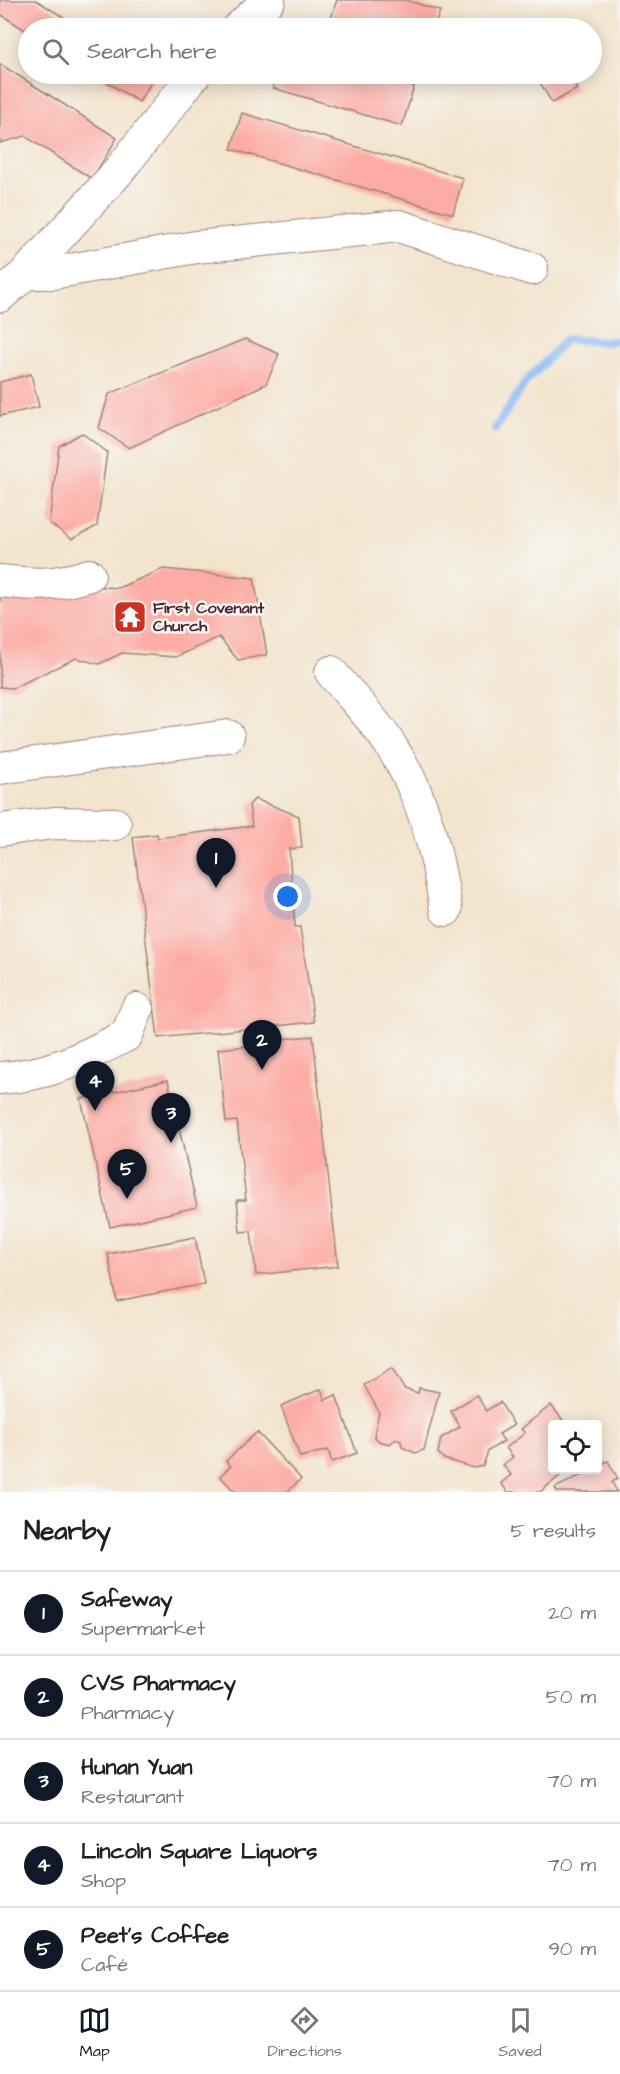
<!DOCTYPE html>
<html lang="en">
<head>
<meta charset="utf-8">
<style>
	body { margin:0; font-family:"Architects Daughter",sans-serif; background:#f6f6f6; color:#222 }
	.controls { position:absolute; right:18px; bottom:18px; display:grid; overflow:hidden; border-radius:6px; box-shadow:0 3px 15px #0003 }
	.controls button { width:54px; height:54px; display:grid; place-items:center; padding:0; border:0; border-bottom:2px solid #e0e0e0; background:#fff; color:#222; font:30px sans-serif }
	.you { position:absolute; left:288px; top:897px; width:21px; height:21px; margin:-15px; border:4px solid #fff; border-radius:50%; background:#1a73e8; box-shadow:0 0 0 9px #1a73e833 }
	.badge { display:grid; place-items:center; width:39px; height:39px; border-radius:50%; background:#111827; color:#fff; font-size:20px; font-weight:700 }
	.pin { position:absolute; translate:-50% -50px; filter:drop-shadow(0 2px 3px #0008) }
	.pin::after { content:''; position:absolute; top:32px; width:21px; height:18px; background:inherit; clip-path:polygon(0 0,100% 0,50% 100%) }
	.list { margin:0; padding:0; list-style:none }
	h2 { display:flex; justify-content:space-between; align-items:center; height:78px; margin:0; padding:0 24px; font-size:26px }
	h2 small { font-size:20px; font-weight:400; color:#767676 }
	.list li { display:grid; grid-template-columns:39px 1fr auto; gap:18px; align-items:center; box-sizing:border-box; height:84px; padding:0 24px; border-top:2px solid #e0e0e0 }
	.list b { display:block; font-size:22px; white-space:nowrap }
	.list p { margin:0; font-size:20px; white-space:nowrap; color:#767676 }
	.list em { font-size:20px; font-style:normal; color:#767676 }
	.icon { flex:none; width:33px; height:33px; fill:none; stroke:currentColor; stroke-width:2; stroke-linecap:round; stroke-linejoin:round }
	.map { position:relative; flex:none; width:620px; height:1492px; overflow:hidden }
	.search { position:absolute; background:#fff; box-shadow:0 3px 15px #0003; left:18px; right:18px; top:18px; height:66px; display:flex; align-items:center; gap:15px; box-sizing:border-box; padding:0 21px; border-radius:33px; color:#767676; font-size:22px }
	.sheet { height:498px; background:#fff }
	nav { display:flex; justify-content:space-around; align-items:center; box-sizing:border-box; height:84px; border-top:2px solid #e0e0e0; background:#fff; font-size:16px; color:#767676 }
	nav a { display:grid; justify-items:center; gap:3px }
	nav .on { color:#111827 }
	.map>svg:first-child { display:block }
</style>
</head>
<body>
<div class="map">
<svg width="620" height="1492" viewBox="0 0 620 1492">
	<rect width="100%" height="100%" fill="#f6f6f2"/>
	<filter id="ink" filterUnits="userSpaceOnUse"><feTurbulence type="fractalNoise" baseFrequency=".0167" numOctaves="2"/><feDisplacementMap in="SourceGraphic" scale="12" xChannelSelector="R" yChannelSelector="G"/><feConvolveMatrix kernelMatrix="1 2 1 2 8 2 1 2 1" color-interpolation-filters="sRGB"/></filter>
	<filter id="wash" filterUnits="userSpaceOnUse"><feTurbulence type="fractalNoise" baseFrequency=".008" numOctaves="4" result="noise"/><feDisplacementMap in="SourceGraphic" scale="24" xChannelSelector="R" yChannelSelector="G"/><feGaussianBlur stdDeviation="1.35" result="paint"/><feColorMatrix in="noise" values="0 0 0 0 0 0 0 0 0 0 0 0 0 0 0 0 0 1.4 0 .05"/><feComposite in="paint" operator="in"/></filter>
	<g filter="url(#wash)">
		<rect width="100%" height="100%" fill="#f3e4ce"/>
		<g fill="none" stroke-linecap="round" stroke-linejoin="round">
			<polyline stroke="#8ab9f5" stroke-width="8" points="495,429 525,383 566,339 607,342 620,340"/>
		</g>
		<g id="blocks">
			<g fill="#fcaca4">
				<polygon points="0,0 36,0 81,28 28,28 28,32 0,14"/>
				<polygon points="337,0 406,0 440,11 434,28 364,28 331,18"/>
				<polygon points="0,64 117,138 92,179 25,136 0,143"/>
				<polygon points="94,74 153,74 156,75 139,102"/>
				<polygon points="277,74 372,74 414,86 402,126 273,88"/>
				<polygon points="535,74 567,74 577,89 552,103"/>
				<polygon points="242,113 463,178 453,214 231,149"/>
				<polygon points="245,339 279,354 266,384 129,448 99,428 109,394"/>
				<polygon points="31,374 39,407 0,416 0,382"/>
				<polygon points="82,433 107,452 97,526 72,539 49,523 59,446"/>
				<polygon points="163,569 254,578 267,655 238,660 219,637 176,657 122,653 99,664 76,658 13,688 0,687 0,589 91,586 118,588"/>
				<polygon points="255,799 299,816 302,848 289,849 295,927 300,927 314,1022 158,1038 133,837 157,834 158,838 252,826 249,805"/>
				<polygon points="280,1029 281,1039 313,1036 338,1266 256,1275 251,1231 240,1232 237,1200 246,1200 237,1121 226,1122 218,1049 259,1045 258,1032"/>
				<polygon points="168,1080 197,1207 110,1227 81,1099"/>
				<polygon points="195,1237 204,1284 117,1301 108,1254"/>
				<polygon points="392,1368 404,1389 418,1393 419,1388 439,1392 424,1450 415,1453 402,1447 401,1441 396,1439 390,1444 379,1441 374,1436 379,1412 364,1385"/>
				<polygon points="321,1389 325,1400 336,1395 357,1453 332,1462 328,1450 300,1457 281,1406"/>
				<polygon points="477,1395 486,1411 500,1402 514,1425 499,1434 504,1441 488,1451 483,1466 474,1468 444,1459 438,1453 441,1438 460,1427 451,1411"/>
				<polygon points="551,1405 566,1424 552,1424 552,1470 567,1470 540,1492 508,1492 501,1483 511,1475 503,1465 513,1457 506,1448 525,1433 521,1429"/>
				<polygon points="257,1432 301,1479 287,1492 235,1492 220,1476 231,1466 226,1461"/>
				<polygon points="608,1461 618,1479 612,1482 617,1492 557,1492 555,1488 591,1470 598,1470 598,1466"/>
			</g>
		</g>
	</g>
	<g filter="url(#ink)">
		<use href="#blocks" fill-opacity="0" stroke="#9e827c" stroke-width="1.5"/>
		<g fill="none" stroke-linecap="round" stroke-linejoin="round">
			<g stroke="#9e827c" stroke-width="34">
				<g id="minor">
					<polyline points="238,28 269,0"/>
					<polyline points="26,273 117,173 195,74"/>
					<polyline points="0,296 26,273 53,273 196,247 399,226 532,269"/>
					<path d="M0,581c36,4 55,5 89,-6"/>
					<path d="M331,672c19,23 42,46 58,71 34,50 48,108 57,167"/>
					<polyline points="0,768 228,736"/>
					<polyline points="0,830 54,823 115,824"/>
					<path d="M0,1078c51,-3 82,-20 127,-43l10,-26"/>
				</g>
			</g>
			<use href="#minor" stroke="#fff" stroke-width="32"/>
		</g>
	</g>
	<defs>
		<g id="temple-square" transform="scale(1.725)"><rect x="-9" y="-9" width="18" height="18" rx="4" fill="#c8321e" stroke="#f6f6f2"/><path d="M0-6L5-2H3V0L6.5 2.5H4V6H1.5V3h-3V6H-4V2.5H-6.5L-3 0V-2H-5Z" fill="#fff"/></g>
	</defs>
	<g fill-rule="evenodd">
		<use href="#temple-square" x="130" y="617"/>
	</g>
	<g text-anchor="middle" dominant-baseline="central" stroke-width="5" stroke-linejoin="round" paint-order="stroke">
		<g font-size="16" font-weight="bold" fill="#4a1f2b" stroke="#f6f6f2" text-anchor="start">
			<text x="153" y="608">First Covenant<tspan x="153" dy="18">Church</tspan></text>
		</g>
	</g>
</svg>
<div class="controls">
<button><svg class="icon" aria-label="locate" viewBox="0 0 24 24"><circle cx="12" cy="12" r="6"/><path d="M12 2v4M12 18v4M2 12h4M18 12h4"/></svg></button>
</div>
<div class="you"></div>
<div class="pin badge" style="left:216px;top:888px">1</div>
<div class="pin badge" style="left:262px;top:1070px">2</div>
<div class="pin badge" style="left:171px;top:1143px">3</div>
<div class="pin badge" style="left:95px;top:1111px">4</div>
<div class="pin badge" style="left:127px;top:1199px">5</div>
<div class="search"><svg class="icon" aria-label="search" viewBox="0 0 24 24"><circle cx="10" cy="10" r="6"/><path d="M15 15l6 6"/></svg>Search here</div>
</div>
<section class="sheet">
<h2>Nearby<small>5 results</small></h2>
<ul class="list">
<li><span class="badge">1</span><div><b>Safeway</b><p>Supermarket</p></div><em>20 m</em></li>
<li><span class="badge">2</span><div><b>CVS Pharmacy</b><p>Pharmacy</p></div><em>50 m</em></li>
<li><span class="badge">3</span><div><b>Hunan Yuan</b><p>Restaurant</p></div><em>70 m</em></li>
<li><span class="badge">4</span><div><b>Lincoln Square Liquors</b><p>Shop</p></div><em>70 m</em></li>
<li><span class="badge">5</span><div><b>Peet's Coffee</b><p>Café</p></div><em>90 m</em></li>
</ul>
</section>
<nav>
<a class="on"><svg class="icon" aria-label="map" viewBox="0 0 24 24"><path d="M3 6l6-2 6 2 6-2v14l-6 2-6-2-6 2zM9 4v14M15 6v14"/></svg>Map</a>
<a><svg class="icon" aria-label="directions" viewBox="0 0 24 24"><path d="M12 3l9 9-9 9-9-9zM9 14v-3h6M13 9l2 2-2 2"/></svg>Directions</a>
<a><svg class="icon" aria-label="saved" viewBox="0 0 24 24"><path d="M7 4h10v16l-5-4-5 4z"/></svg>Saved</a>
</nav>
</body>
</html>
